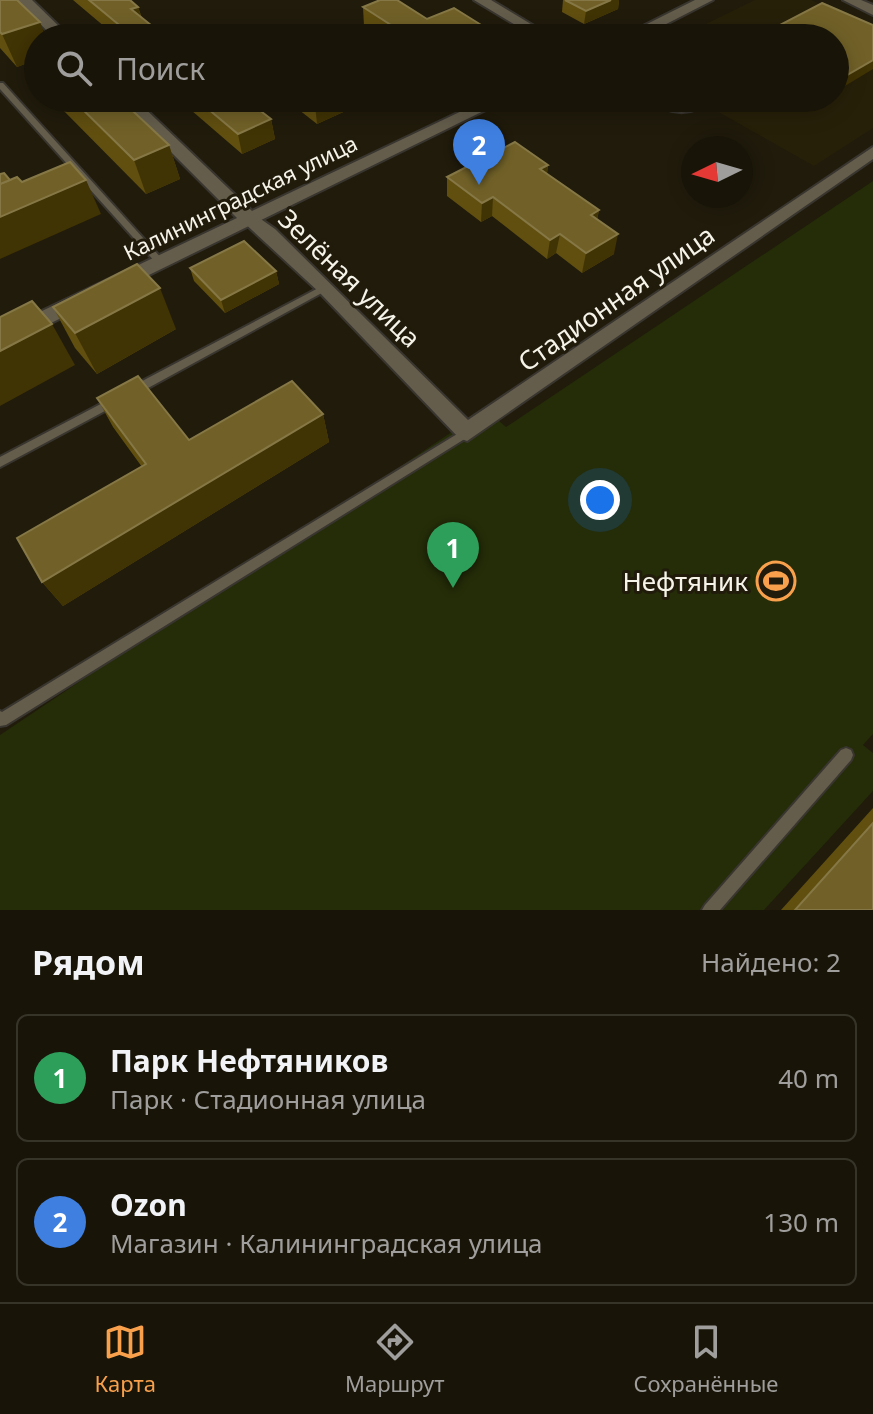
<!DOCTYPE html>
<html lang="ru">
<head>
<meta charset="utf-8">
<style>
	body { margin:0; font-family:"Noto Sans",sans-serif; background:#211d12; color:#f1f3f6 }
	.compass { position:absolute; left:681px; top:136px; width:72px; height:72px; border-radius:50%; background:#181408; box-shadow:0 4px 20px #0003; rotate:265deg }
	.you { position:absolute; left:600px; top:500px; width:28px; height:28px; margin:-20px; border:6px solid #fff; border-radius:50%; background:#1a73e8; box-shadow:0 0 0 12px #1a73e833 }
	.badge { display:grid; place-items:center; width:52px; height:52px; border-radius:50%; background:#f9a04c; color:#fff; font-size:26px; font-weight:700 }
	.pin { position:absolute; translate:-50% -66px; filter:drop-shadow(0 2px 4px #0008) }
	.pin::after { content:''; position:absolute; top:42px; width:28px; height:24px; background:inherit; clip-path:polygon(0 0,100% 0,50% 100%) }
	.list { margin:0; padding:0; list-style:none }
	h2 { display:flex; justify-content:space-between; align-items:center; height:104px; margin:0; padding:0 32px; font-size:34px }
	h2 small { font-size:26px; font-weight:400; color:#9f9e9c }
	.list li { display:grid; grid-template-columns:52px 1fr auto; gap:24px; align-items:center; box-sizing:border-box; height:128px; margin:0 16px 16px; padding:0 16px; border:2px solid #363329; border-radius:12px }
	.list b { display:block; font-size:30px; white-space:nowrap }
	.list p { margin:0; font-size:26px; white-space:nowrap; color:#9f9e9c }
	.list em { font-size:26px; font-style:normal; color:#9f9e9c }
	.icon { flex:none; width:44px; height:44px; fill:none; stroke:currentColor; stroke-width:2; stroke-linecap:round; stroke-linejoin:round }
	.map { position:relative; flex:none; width:873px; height:910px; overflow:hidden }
	.search { position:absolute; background:#181408; box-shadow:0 4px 20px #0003; left:24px; right:24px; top:24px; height:88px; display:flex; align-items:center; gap:20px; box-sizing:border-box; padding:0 28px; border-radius:44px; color:#9f9e9c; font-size:30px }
	.sheet { height:392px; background:#181408 }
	nav { display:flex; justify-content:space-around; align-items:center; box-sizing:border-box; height:112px; border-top:2px solid #363329; background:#181408; font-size:22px; color:#9f9e9c }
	nav a { display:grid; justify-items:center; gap:4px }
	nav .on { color:#f9a04c }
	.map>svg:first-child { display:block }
</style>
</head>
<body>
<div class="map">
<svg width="873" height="910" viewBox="0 0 873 910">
	<rect width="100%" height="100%" fill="#201b0b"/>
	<polygon fill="#272009" points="755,0 811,0 873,28 873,128 814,166 694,98 835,98 835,38 677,38"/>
	<polygon fill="#242c08" points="873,181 873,734 863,745 873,753 873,791 764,910 0,910 0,735 486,409 506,427"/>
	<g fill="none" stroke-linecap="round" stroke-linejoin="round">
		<g stroke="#39352f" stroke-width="4">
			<g id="lane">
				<polygon points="0,83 3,83 163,260 163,264 157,264 0,89"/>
				<path d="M646,98c13,0 20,9 32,10 14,2 25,-10 39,-10 -25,19 -46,19 -71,0z"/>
				<polygon points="326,284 329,285 329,289 137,394 129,394 128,391 129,388"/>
				<polygon points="114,397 118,398 119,401 118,404 0,467 0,457"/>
				<polygon points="467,428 471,429 472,432 471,435 6,725 0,726 0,711 2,712"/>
				<polygon points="846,748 851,750 853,755 851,760 720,910 702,910 705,905 841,750"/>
			</g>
		</g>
		<g stroke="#39352f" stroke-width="4">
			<g id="street">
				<polygon points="474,0 491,0 554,38 537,38"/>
				<polygon points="873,147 873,159 467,441 459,438 319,292 240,219 243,215 255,215 275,229 468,420"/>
			</g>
		</g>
		<g stroke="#39352f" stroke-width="4">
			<g id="secondary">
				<polygon points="17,0 32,0 71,38 54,38"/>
				<polygon points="695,0 713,0 639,38 619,38"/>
				<polygon points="843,0 861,0 873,5 873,15"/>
				<polygon points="117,98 134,98 252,211 489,98 510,98 0,348 0,331 237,218"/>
			</g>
		</g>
		<use href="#lane" fill="#645d4c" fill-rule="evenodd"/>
		<use href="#street" fill="#645d4c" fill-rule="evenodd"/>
		<use href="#secondary" fill="#645d4c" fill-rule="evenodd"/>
	</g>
	<g fill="#614f10">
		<polygon points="0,0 38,38 38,59 17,67 0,48"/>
		<polygon points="73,0 130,0 138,7 142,18 167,38 118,38"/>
		<polygon points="563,0 619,0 618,9 584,24 562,12"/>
		<polygon points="363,7 494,33 494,38 382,38 364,26"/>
		<polygon points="56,98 119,98 169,145 180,179 146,194 59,106"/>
		<polygon points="177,98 244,98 271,119 275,139 242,154"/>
		<polygon points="293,98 374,98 317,124 294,106"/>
		<polygon points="794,98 825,98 810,107"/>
		<polygon points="548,165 547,174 599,210 597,220 614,254 582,273 556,253 547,259 492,216 481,222 447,196 447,177"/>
		<polygon points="190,268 276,271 279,284 225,313 194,281"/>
		<polygon points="53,307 176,329 97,374 75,348"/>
		<polygon points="97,398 189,440 323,414 329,442 63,606 42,582 142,467 113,427"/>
		<polygon points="873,808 873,910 781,910"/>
	</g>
	<g fill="#403304">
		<polygon points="611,0 619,0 618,9 584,24 586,11"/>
		<polygon points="138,7 144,26 131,9"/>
		<polygon points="40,22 46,38 38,38 38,59 17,67 2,34"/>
		<polygon points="494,33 494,38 482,38"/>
		<polygon points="873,60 873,69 835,92 835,82"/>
		<polygon points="328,98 374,98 317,124 315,104"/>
		<polygon points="814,98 825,98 810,107"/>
		<polygon points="271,119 275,139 242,154 238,134"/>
		<polygon points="169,145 180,179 146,194 134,160"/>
		<polygon points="548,165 545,184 540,169"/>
		<polygon points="86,180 101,214 0,259 0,217"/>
		<polygon points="493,197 492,216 481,222 482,203"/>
		<polygon points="599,210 595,229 591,215"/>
		<polygon points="560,234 556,253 547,259 550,240"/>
		<polygon points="618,234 614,254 582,273 586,253"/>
		<polygon points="276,271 279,284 225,313 221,300"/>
		<polygon points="160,288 176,329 97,374 75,333"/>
		<polygon points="52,324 75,365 0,406 0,351"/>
		<polygon points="323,414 329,442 63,606 42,582"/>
	</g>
	<g fill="#716128" stroke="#867846" stroke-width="2">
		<polygon points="0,0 17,0 40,22 2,34 0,32"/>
		<polygon points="89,0 130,0 138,7 131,9 167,38 124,38 116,31 124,29"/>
		<polygon points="380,0 397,0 427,19 454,8 494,33 482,38 403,38 408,36 363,7"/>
		<polygon points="565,0 611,0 586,11"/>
		<polygon points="822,3 873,25 873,60 835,82 835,38 755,38"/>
		<polygon points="726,25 753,38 700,38"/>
		<polygon points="71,98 119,98 169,145 134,160"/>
		<polygon points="195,98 244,98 271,119 238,134"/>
		<polygon points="307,98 328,98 315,104"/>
		<polygon points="515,142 548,165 540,169 599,210 591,215 618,234 586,253 560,234 550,240 493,197 482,203 447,177"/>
		<polygon points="70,162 86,180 0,217 0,184 17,177 22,182"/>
		<polygon points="4,173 10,180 0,184 0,174"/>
		<polygon points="244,241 276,271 221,300 190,268"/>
		<polygon points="137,264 160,288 75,333 53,307"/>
		<polygon points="32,301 52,324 0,351 0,317"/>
		<polygon points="138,376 189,440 292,381 323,414 42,582 17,538 146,464 97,398"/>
		<polygon points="873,823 873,910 795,910"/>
	</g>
	<defs>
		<g id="stadium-ring" transform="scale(2)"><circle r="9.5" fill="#201b0b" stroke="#f9a04c" stroke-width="1.5"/><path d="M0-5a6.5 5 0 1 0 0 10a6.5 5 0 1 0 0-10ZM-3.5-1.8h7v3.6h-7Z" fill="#f9a04c"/></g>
	</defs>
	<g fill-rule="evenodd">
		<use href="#stadium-ring" x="776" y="581"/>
	</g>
	<g text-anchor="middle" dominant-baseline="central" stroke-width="6" stroke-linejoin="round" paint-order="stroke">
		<g font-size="22" fill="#f6f3e9" stroke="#201b0b">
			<text transform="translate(240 197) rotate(-26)">Калининградская улица</text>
		</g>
		<g font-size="26" fill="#f6f3e9" stroke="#201b0b">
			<text transform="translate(350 278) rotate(44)">Зелёная улица</text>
			<text transform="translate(616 298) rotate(-35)">Стадионная улица</text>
		</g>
		<g font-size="26" fill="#f6f3e9" stroke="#201b0b" text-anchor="end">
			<text x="748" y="581">Нефтяник</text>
		</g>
	</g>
</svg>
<svg class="compass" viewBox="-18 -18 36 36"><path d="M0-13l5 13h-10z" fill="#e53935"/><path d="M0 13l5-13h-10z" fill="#9f9e9c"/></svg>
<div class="you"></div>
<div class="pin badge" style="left:453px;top:588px;background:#2e9e5b">1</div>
<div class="pin badge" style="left:479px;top:185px;background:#3f7fe0">2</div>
<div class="search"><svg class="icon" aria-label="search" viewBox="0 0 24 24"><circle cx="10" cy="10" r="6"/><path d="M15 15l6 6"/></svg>Поиск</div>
</div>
<section class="sheet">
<h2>Рядом<small>Найдено: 2</small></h2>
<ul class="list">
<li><span class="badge" style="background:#2e9e5b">1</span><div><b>Парк Нефтяников</b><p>Парк · Стадионная улица</p></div><em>40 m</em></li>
<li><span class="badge" style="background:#3f7fe0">2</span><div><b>Ozon</b><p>Магазин · Калининградская улица</p></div><em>130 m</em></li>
</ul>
</section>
<nav>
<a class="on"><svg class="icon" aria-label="map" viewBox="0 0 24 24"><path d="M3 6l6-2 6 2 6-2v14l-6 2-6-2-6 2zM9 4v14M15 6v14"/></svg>Карта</a>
<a><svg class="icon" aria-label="directions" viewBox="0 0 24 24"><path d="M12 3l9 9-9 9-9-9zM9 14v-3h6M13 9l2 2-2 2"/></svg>Маршрут</a>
<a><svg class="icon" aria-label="saved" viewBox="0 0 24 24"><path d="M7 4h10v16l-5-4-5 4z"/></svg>Сохранённые</a>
</nav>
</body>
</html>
